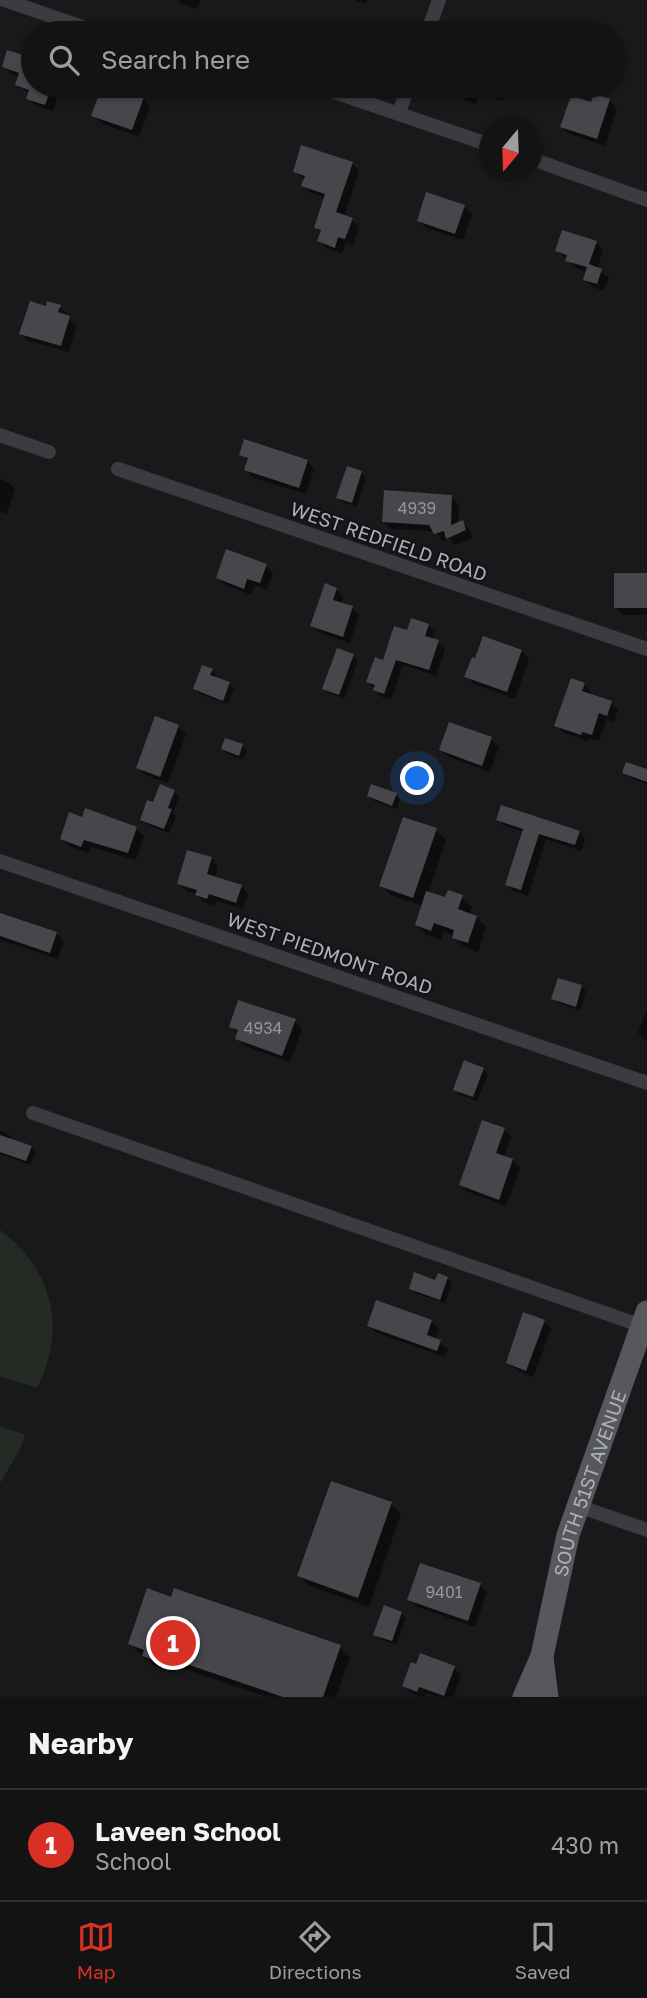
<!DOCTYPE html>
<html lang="en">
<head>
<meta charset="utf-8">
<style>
	body { margin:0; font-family:"Golos Text",sans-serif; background:#202022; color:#f1f3f6 }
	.compass { position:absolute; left:479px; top:119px; width:63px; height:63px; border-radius:50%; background:#131314; box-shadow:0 2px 5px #0004; rotate:199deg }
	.you { position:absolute; left:418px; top:779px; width:24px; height:24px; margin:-18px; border:5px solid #fff; border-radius:50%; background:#1a73e8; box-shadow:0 0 0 10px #1a73e833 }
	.badge { display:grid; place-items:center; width:46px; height:46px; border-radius:50%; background:#d93025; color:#fff; font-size:23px; font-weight:700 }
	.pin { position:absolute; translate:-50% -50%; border:4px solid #fff; box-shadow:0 2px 7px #0006 }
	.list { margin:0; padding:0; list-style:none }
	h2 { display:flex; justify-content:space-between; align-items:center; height:91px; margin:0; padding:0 28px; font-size:30px }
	h2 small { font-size:23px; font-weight:400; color:#9d9ea0 }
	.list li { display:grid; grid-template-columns:46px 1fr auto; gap:21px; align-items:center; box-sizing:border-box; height:112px; padding:0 28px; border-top:2px solid #323234 }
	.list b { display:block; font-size:26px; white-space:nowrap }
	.list p { margin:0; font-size:23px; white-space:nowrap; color:#9d9ea0 }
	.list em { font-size:23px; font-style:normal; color:#9d9ea0 }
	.icon { flex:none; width:38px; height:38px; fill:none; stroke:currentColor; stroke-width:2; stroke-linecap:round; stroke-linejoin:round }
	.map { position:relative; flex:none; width:647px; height:1697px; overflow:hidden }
	.search { position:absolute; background:#131314; box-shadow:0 2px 5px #0004; left:21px; right:21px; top:21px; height:77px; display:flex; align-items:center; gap:18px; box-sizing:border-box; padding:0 24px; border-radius:38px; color:#9d9ea0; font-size:26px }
	.sheet { height:203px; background:#131314 }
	nav { display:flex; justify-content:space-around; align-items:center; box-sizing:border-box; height:98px; border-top:2px solid #323234; background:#131314; font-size:19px; color:#9d9ea0 }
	nav a { display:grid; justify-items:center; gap:4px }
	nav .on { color:#d93025 }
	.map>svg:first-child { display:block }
</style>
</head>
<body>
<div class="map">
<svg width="647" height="1697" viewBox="0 0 647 1697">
	<rect width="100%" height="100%" fill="#19191b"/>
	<g fill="#242b25">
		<path d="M0,1230c53,40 67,99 37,158l-37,-12z"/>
		<polygon points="0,1426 25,1435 20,1449 0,1483"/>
	</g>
	<g fill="#0007">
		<polygon points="177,0 200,0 197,9 181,4"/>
		<polygon points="354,0 367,0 366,4"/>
		<polygon points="8,52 33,60 33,86 61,86 53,111 36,106 28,98 30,94 17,85 19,77 11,74 4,66"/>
		<polygon points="103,86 118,86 125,92 143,99 150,106 139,137 101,123 93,115"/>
		<polygon points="453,86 509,86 503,101 480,93 476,104 459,98 452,91"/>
		<polygon points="595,96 610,101 617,108 605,146 570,134 562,127 593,105"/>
		<polygon points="352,163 359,171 344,217 352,220 359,228 353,246 346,243 342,254 326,248 319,241 322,233 316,227 326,198 311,193 303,186 305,180 295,172"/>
		<polygon points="464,207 472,214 463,240 426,228 419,220"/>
		<polygon points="596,243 603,250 597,269 609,278 604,291 592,287 585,279 587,272 575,268 557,250"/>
		<polygon points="60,307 67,314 66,317 77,325 69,352 29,341 21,334 47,308"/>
		<polygon points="241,454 307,461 314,469 306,494 254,478 246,470 249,462"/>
		<polygon points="348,468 361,473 366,477 357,507 343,502 338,498"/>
		<polygon points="0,479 8,482 15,489 7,514 0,511"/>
		<polygon points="451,497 459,505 458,524 462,522 470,530 472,538 455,545 449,539 443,541 434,531 391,529 383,522"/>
		<polygon points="266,566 273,573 267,590 255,585 251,595 225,585 218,578"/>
		<polygon points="647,575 647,615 623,615 616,607"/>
		<polygon points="336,589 343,597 341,604 352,608 359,615 350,643 320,633 312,625"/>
		<polygon points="428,625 435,632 432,640 445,649 436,676 403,665 391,700 382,697 368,682 408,632"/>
		<polygon points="521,651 529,659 515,699 474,684 466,676"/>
		<polygon points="353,656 358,660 344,699 329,693 324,689"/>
		<polygon points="212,670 216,675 215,679 229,684 234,688 228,704 200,694 195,689"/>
		<polygon points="584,684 591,692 590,696 611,703 618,710 614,722 607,719 599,741 589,738 588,741 564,733 556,725"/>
		<polygon points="178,727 186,734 168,783 145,775 138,767"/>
		<polygon points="491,739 499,747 490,772 449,757 441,750"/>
		<polygon points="242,746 247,750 243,759 227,754 223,749"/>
		<polygon points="647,771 647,784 629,777 624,772"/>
		<polygon points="174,792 179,796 173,813 176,816 169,833 146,824 142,819 154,805"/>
		<polygon points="396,794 400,799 397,809 374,801 369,796"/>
		<polygon points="86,810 136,829 144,836 136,860 91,847 89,853 69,846 62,839 83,819"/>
		<polygon points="498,820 579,832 585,839 581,851 546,839 528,896 514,891 507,885 524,832 505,826"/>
		<polygon points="436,830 446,840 428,893 446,900 462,897 472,907 469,915 476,917 486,927 478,952 464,947 454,936 444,932 441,940 427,935 417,925 423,906 391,895 381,885"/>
		<polygon points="211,859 218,866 215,878 241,886 248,894 243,909 216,901 215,906 204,902 197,894 186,891 179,883"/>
		<polygon points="0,915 56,933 64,941 58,959 0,940"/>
		<polygon points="581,987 586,991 580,1010 558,1003 553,999"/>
		<polygon points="647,1009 647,1041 638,1033"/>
		<polygon points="295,1021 302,1029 290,1062 245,1046 237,1038 239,1034 231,1026"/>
		<polygon points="483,1069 488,1074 477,1101 460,1095 455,1090"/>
		<polygon points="504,1129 511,1137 504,1157 512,1160 520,1168 506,1206 468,1192 461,1185"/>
		<polygon points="0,1130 12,1137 11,1141 31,1147 35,1152 31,1165 0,1154"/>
		<polygon points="447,1278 452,1283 445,1303 416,1293 411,1289"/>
		<polygon points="431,1321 439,1329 435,1340 448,1349 445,1357 377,1333 369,1325"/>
		<polygon points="544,1321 551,1329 533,1377 516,1370 508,1363"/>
		<polygon points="391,1504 401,1514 369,1607 309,1586 299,1576"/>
		<polygon points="480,1585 487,1592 475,1627 417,1607 409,1600"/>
		<polygon points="401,1613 406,1618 396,1645 380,1639 375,1634"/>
		<polygon points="130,1644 340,1647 350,1657 336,1697 267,1697 176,1666 174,1673 154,1666"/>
		<polygon points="454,1668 461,1675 454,1697 438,1697 426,1693 425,1697 422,1697 412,1694 404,1686"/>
	</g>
	<g fill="#47464b">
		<polygon points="343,21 373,31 373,33 339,33"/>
		<polygon points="7,50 33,58 33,86 52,86 45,105 26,99 29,90 15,85 19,73 2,67"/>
		<polygon points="102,86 112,86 144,97 132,130 91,116"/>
		<polygon points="594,94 610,99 597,139 560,127 571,96 591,102"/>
		<polygon points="301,145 353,162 336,212 353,218 345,239 338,237 335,248 317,241 321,230 314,228 325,194 301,186 305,176 293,172"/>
		<polygon points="426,192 465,205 455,234 417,221"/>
		<polygon points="562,230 597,241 589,264 602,269 597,284 583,280 587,267 565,261 567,255 555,251"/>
		<polygon points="30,301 46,306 47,301 61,305 58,312 70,316 61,346 19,334"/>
		<polygon points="244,439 308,460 299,488 244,470 248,458 239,455"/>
		<polygon points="347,466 362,471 352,503 336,498"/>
		<polygon points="384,490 452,495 451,525 463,520 466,530 446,539 444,531 434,534 429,525 382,522"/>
		<polygon points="226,549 267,564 260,583 247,579 244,589 216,578"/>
		<rect x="614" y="573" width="33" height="35"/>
		<polygon points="325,583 337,588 333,600 353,606 343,637 310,626"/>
		<polygon points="411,618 429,624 425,636 439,640 429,670 396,660 384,694 373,690 375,685 366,682 375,657 383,660 394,626 407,630"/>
		<polygon points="483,636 522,650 507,692 464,677 472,657 475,658"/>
		<polygon points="337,648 354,654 339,695 322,689"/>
		<polygon points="202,665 213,669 210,675 230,682 223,701 193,689"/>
		<polygon points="571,678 585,683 582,691 612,701 607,716 599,713 592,735 582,732 581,735 554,726"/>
		<polygon points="155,716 179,725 160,777 136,768"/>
		<polygon points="449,722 492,737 482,766 439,750"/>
		<polygon points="225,738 243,744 239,756 221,749"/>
		<polygon points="626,762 647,769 647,782 622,773"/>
		<polygon points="160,784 175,790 168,808 172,809 164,829 140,820 147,800 153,802"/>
		<polygon points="371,784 397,793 392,806 367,796"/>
		<polygon points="501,805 580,831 575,845 539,834 521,890 505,885 523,829 496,820"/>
		<polygon points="85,808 137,827 128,853 84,840 81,847 60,839 69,812 82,817"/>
		<polygon points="403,817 437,828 413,898 379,886"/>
		<polygon points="187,850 212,857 207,874 242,885 236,903 209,894 207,899 195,895 197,890 177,884"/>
		<polygon points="448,890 463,895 458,909 477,916 468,943 452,938 454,930 434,923 431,931 415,925 426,891 445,897"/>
		<polygon points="0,913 57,932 50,953 0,936"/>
		<polygon points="558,978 582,985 576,1007 551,999"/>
		<polygon points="238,1000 296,1019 282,1056 235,1039 238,1030 229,1027"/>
		<polygon points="464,1060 484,1068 473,1097 453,1090"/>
		<polygon points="482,1120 505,1128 496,1153 513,1159 499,1200 459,1185"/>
		<polygon points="0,1135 32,1146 26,1161 0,1152"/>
		<polygon points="414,1272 435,1280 438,1273 448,1277 440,1300 409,1289"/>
		<polygon points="376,1300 432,1320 427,1335 441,1340 437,1351 367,1326"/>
		<polygon points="523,1312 545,1320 526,1371 506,1363"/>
		<polygon points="331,1481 392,1502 358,1598 297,1576"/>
		<polygon points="420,1563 481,1583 468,1621 407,1600"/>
		<polygon points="147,1588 171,1597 174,1588 341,1645 323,1697 283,1697 166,1657 164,1664 142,1656 144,1650 128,1644"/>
		<polygon points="384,1605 402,1612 392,1641 373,1635"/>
		<polygon points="420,1653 455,1666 444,1696 419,1687 417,1692 402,1686 411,1662 416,1664"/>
	</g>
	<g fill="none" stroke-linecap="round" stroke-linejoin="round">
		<g stroke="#3b3b40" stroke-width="14">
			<polyline points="4,0 100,33"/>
			<polyline points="427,33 439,0"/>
			<polyline points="317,86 490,145"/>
			<polyline points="399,113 408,86"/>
			<polyline points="532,159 647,200"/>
			<polyline points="0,435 49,452"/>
			<polyline points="118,469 647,649"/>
			<polyline points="0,861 647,1083"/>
			<polyline points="33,1113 642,1326"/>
			<polyline points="578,1506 647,1530"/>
		</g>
		<g stroke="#57585e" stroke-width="23">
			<polyline points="542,1658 547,1697"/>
			<path id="s1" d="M524,1697l18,-41 26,-121 79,-223"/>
		</g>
	</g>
	<g text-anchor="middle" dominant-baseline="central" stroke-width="5" stroke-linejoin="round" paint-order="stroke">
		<g font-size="16" fill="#94969e">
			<text x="417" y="508">4939</text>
			<text x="263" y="1028">4934</text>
			<text x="444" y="1592">9401</text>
		</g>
		<g font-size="19" fill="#adb0b9" stroke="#141416">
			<text transform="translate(389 541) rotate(19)">WEST REDFIELD ROAD</text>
			<text transform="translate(330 953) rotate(19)">WEST PIEDMONT ROAD</text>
			<text stroke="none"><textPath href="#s1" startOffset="224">SOUTH 51ST AVENUE</textPath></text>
		</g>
	</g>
</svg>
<svg class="compass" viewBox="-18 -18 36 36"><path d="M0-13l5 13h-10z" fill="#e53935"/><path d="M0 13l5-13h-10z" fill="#9d9ea0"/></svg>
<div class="you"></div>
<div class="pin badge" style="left:173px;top:1643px">1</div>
<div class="search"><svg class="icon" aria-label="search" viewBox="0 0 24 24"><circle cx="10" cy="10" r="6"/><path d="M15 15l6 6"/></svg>Search here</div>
</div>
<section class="sheet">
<h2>Nearby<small></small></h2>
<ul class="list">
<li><span class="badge">1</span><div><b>Laveen School</b><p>School</p></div><em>430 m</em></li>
</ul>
</section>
<nav>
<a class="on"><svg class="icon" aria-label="map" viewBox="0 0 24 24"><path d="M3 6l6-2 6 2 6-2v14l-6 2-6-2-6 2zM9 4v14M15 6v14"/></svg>Map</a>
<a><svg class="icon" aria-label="directions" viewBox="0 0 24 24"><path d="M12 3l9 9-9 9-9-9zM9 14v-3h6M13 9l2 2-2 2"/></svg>Directions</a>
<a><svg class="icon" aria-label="saved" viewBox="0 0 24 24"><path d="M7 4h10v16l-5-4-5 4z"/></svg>Saved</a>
</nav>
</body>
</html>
